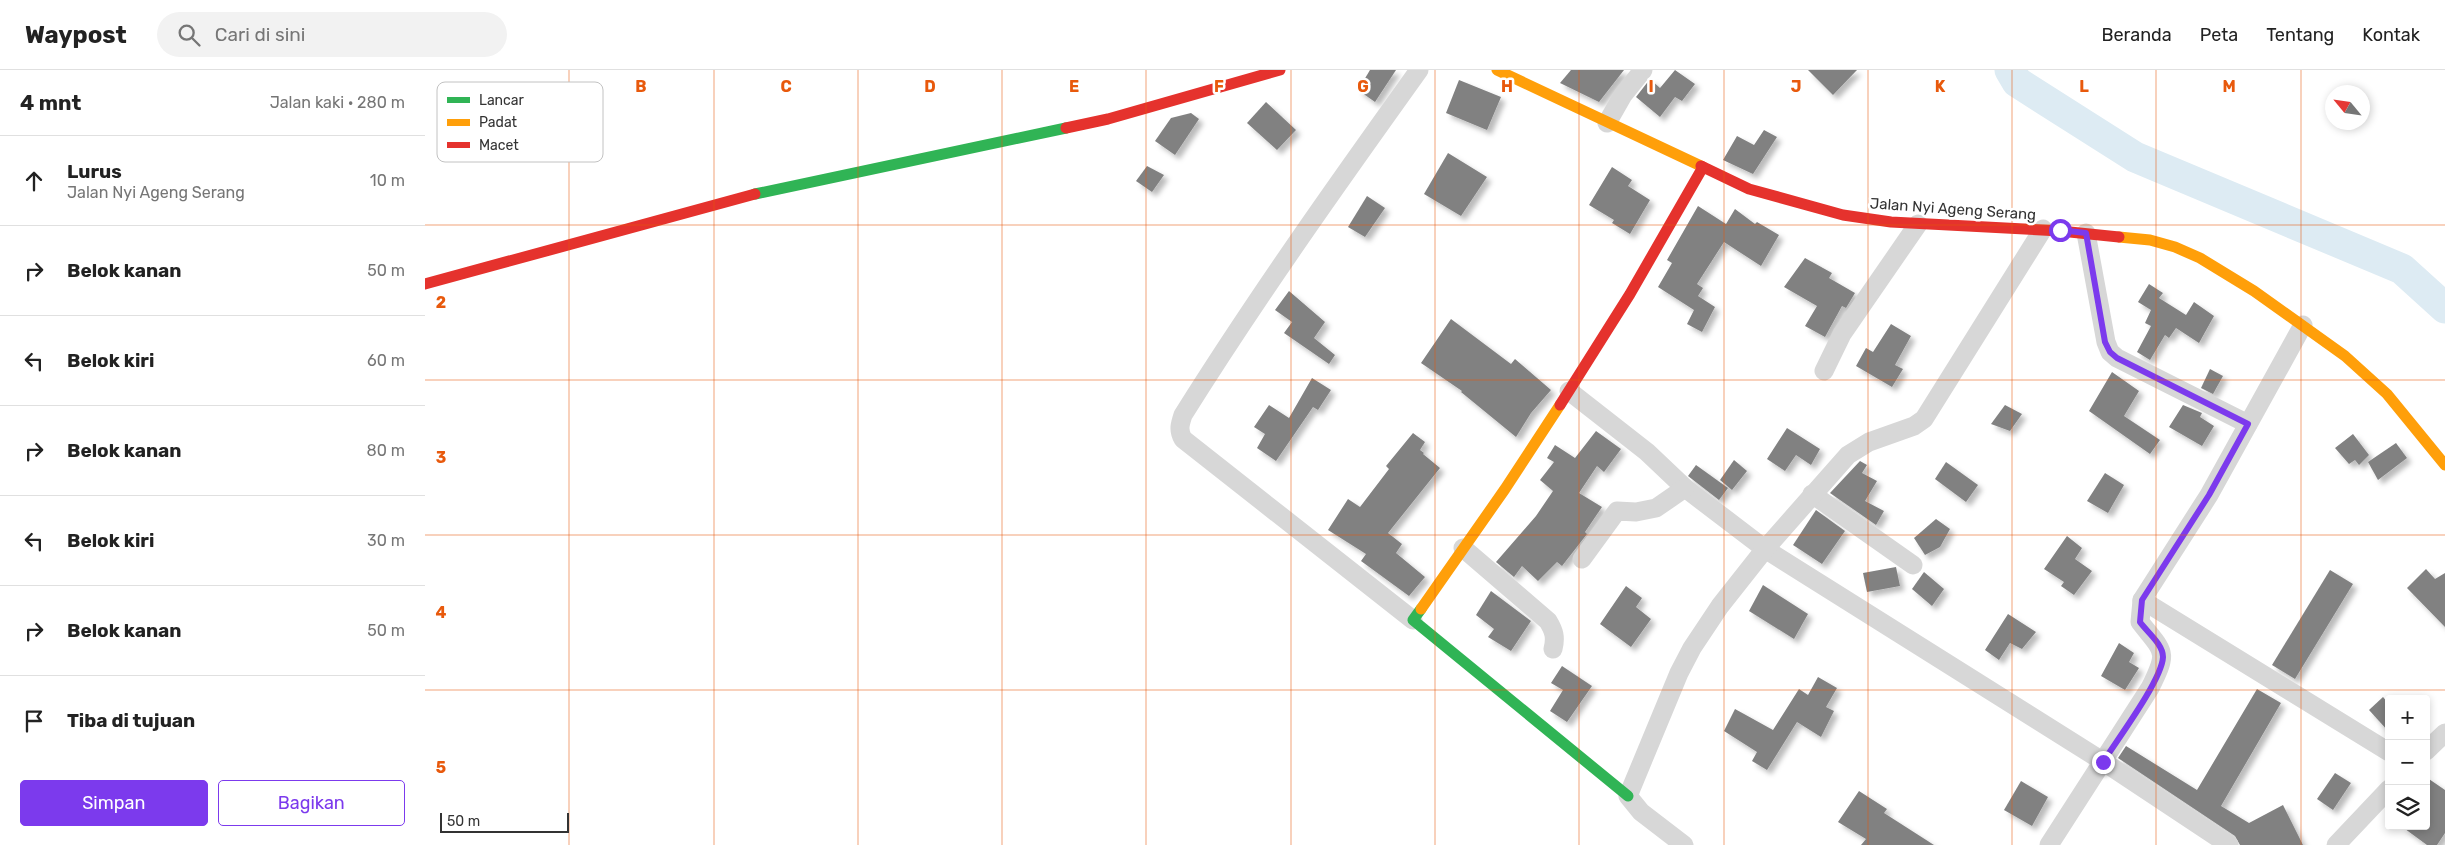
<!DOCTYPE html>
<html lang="id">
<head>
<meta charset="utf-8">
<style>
	body { margin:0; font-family:Rubik,sans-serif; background:#f2f2f2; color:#222 }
	.controls { position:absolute; right:15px; bottom:15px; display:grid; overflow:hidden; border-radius:5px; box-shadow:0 2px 8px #0003 }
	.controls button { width:45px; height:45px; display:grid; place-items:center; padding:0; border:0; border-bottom:1px solid #e0e0e0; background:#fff; color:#222; font:25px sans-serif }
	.compass { position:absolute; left:1900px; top:15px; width:45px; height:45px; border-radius:50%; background:#fff; box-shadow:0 2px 8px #0003; rotate:299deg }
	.scale { position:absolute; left:15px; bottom:12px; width:129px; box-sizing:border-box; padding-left:5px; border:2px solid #333; border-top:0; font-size:14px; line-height:18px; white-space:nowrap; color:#333; -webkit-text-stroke:4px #fff; paint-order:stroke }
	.stop { position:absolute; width:15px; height:15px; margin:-11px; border:4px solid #7c3aed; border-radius:50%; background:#fff }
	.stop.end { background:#7c3aed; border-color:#fff; box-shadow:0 1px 5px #0008 }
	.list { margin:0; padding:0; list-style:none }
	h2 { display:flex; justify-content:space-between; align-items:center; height:65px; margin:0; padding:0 20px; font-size:21px }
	h2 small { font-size:16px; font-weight:400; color:#767676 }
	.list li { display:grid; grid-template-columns:32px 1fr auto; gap:15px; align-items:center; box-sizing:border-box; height:90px; padding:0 20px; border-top:1px solid #e0e0e0 }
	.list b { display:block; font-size:19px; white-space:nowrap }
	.list p { margin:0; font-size:16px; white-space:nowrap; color:#767676 }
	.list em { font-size:16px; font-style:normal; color:#767676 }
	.actions { display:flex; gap:10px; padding:15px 20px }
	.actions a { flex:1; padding:11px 0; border:1px solid #7c3aed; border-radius:5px; text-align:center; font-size:18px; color:#7c3aed }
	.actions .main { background:#7c3aed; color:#fff }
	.icon { flex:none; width:28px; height:28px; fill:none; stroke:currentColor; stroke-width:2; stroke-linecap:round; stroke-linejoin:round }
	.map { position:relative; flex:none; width:2020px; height:775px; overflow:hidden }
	header { display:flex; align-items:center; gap:30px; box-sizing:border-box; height:70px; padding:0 25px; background:#fff; border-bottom:1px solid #e0e0e0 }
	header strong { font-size:24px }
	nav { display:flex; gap:28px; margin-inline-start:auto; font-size:18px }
	.search { width:350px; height:45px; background:#f2f2f2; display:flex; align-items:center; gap:12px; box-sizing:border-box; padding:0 18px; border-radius:28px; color:#767676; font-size:19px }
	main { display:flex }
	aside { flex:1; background:#fff }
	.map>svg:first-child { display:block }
</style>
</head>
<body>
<header>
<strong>Waypost</strong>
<div class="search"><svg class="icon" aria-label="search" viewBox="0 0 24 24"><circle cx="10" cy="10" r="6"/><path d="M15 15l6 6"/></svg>Cari di sini</div>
<nav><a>Beranda</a><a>Peta</a><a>Tentang</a><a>Kontak</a></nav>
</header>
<main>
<aside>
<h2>4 mnt<small>Jalan kaki · 280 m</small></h2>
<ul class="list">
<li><svg class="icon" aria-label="ahead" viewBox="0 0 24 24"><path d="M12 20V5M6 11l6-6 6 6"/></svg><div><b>Lurus</b><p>Jalan Nyi Ageng Serang</p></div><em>10 m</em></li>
<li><svg class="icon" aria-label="right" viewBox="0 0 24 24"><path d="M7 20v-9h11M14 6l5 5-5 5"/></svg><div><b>Belok kanan</b></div><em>50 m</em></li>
<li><svg class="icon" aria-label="left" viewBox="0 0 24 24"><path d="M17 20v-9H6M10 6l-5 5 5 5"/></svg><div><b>Belok kiri</b></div><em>60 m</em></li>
<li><svg class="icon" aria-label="right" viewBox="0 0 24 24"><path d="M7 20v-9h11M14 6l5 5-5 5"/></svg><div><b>Belok kanan</b></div><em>80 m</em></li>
<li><svg class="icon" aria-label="left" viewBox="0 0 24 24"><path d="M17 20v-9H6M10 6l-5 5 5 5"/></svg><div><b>Belok kiri</b></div><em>30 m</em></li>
<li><svg class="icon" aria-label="right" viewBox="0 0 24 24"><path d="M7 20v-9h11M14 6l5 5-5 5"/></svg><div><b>Belok kanan</b></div><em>50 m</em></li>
<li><svg class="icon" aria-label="arrive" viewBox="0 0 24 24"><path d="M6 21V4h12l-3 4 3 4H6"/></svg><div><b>Tiba di tujuan</b></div></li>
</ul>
<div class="actions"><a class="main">Simpan</a><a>Bagikan</a></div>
</aside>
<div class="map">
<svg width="2020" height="775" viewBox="0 0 2020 775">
	<defs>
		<filter id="shadow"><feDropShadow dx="4.5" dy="4.5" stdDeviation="2.5" flood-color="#0004"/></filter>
	</defs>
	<rect width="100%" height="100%" fill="#fff"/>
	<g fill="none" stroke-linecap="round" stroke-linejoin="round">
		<polyline stroke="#ddebf3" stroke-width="31" points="1585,0 1592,12 1710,87 1977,199 2020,238"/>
	</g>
	<g fill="#818181" filter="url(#shadow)">
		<polygon points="945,0 971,0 950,32 933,20"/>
		<polygon points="1146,0 1199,0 1174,32 1135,13"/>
		<polygon points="1250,0 1270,14 1257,31 1250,27 1235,47 1211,27 1225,9 1235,18"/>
		<polygon points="1383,0 1432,0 1408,25"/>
		<polygon points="1034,10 1076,27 1062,60 1021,43"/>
		<polygon points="841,32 871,60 852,80 822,53"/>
		<polygon points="766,43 774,49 750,85 730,71 746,48"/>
		<polygon points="1339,60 1352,67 1328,104 1298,90 1312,66 1329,75"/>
		<polygon points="1023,83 1062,107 1036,146 999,124"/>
		<polygon points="722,96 739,105 727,122 711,111"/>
		<polygon points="1187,97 1207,110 1203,116 1225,130 1205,164 1187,153 1189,150 1164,135"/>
		<polygon points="942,126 960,138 940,167 923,157"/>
		<polygon points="1273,136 1301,154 1310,139 1330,154 1332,152 1354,165 1336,196 1299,172 1272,214 1278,218 1273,226 1290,237 1277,262 1262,254 1269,240 1233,217 1247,193 1242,190"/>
		<polygon points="1380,188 1407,203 1404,208 1430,223 1421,238 1417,236 1400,267 1380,256 1392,236 1359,217"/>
		<polygon points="1724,214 1738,223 1734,228 1761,245 1769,232 1789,246 1774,273 1751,258 1744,268 1740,265 1725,290 1712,282 1726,256 1720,253 1726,240 1713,232"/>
		<polygon points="864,221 900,252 889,268 910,285 904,294 859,263 867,252 850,240"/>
		<polygon points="1026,249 1086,294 1090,289 1126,320 1106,343 1091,367 1036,322 1037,321 996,293"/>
		<polygon points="1466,254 1486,266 1470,295 1478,299 1467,317 1431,296 1441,278 1448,282"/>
		<polygon points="1785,299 1798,306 1788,324 1776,318"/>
		<polygon points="1687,302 1714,321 1699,346 1735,370 1725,384 1664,341"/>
		<polygon points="887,308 906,320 893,340 888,337 851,391 832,378 840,364 829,357 844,335 864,348"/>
		<polygon points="1580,335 1597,344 1585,361 1566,354"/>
		<polygon points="1758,335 1777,343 1775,347 1789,356 1777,376 1744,357"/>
		<polygon points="1362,358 1395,379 1386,395 1371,385 1360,401 1342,389"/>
		<polygon points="1171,361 1196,379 1179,402 1172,396 1154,423 1177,437 1160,462 1162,464 1137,496 1132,492 1113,511 1097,496 1089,507 1071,492 1111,446 1128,421 1115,410 1129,392 1122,388 1130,375 1150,388"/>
		<polygon points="988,363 1000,372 995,380 999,383 998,384 1015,398 963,463 977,474 971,483 1000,507 984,526 936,491 941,484 903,460 923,429 935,437 964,399 961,396"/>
		<polygon points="1928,364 1944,385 1934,395 1930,390 1924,394 1910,378"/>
		<polygon points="1971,373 1982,388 1953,410 1943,392"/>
		<polygon points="1309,390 1322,401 1307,420 1295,410"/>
		<polygon points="1435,391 1442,395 1437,403 1452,411 1440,431 1459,441 1451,455 1405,423"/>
		<polygon points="1521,392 1553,415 1541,432 1510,409"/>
		<polygon points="1271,395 1303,418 1294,430 1263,406"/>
		<polygon points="1680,403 1699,415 1683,443 1662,431"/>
		<polygon points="1391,440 1420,461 1397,494 1368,475"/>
		<polygon points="1511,449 1525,459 1515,477 1500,485 1489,468"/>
		<polygon points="1642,466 1657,478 1650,489 1667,501 1649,525 1636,516 1639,512 1619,499"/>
		<polygon points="1471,497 1475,516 1442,522 1438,503"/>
		<polygon points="2001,499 2010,509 2020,503 2020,557 1982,518"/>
		<polygon points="1905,500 1928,514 1870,609 1847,595"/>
		<polygon points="1499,502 1519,519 1507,536 1487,519"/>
		<polygon points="1338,515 1383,544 1369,569 1324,541"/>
		<polygon points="1201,516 1217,528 1211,537 1226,549 1206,577 1175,554"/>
		<polygon points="1066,521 1106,551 1086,581 1063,567 1069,559 1051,545"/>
		<polygon points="1583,544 1611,562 1597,579 1585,573 1574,590 1560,580"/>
		<polygon points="1694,573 1709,583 1704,592 1714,598 1700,620 1676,606"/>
		<polygon points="1137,596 1167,616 1142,652 1125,641 1138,620 1126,613"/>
		<polygon points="1393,607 1412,618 1401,637 1409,641 1396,667 1372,652 1342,700 1327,691 1332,682 1299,661 1310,639 1348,660 1374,619 1383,625"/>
		<polygon points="1832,619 1856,633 1796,736 1824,753 1858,735 1878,775 1815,775 1810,766 1693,688 1701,676 1772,720"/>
		<polygon points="1958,627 1964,634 1964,662 1944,640"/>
		<polygon points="1910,703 1926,713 1908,740 1892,729"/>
		<polygon points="2001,707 2020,720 2020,763 2012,775 2002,775 1976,756 2001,756"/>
		<polygon points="1596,711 1623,727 1607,756 1579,740"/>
		<polygon points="1434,721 1462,739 1459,743 1509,775 1436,775 1441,769 1413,752"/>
	</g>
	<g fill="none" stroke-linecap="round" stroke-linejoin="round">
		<g stroke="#d7d7d7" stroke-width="19">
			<polyline points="1182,53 1198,25 1218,0"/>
			<polyline points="1661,163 1681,272 1685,282 1692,288 1823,354"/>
			<polyline points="1399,301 1417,264 1493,154"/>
			<polyline points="1144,321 1222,382 1260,418 1340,479 1679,692 1804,775"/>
			<polyline points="1387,424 1488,495"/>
			<path d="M1038,478l85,73c6,10 8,16 5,28"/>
			<polyline points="1157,489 1192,441 1211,442 1231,438 1260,418"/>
			<polyline points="1717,530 1964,682"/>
			<path d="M988,550l-230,-181c-5,-9 -3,-15 0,-24 74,-118 155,-232 236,-345"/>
			<polyline points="2001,681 2020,663"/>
			<polyline points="1259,775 1216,742 1203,726 1254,603 1267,578 1295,536 1340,479 1423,385 1444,372 1489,356 1499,349 1618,159"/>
			<path d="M1624,775l101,-157c19,-38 14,-35 -10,-66l2,-22 67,-105 94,-170"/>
			<polyline points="1911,775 1964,719"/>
		</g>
		<g stroke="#30b455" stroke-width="11">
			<polyline points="330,124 641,58"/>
			<polyline points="996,539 988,550 1203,726"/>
		</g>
		<g stroke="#ff9f0a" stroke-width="11">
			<polyline points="1072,0 1276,96"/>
			<polyline points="1694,167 1725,170 1750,177 1775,188 1829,221 1920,286 1962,324 2020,395"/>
			<polyline points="996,539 1080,419 1135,335"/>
		</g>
		<g stroke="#e5322d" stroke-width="11">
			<polyline points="641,58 683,49 855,0"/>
			<polyline points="1276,96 1324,119 1418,145 1466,152 1635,161 1694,167"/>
			<polyline points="0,214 330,124"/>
			<polyline points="1135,335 1205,224 1278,97"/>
		</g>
	</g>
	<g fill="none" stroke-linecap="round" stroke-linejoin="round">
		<path stroke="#7c3aed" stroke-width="6" d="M1635,160l26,3 19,109 5,10 7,6 131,66 -39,71 -67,105 -2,22c7,10 23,22 23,35 -1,23 -46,83 -60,105"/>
	</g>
	<path fill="none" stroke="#e8590c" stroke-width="1" stroke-opacity="0.55" d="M144,0v775M289,0v775M433,0v775M577,0v775M721,0v775M866,0v775M1010,0v775M1154,0v775M1299,0v775M1443,0v775M1587,0v775M1731,0v775M1876,0v775M0,155h2020M0,310h2020M0,465h2020M0,620h2020"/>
	<g text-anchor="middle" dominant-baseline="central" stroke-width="5" stroke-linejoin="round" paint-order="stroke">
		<g font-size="15" fill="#333" stroke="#fff">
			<text transform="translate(1528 139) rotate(4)">Jalan Nyi Ageng Serang</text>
		</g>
	</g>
	<rect x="12" y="12" width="166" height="80" rx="8" fill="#fff" stroke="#c2c2c2" stroke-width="1"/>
	<rect x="22" y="27" width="23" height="6" fill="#30b455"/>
	<rect x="22" y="49" width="23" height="7" fill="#ff9f0a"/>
	<rect x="22" y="72" width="23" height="6" fill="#e5322d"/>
	<g font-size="14" fill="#333">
		<text x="54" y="35">Lancar</text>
		<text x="54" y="57">Padat</text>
		<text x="54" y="80">Macet</text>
	</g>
	<g font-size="16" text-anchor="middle" font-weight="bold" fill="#e8590c" stroke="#fff" stroke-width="5" stroke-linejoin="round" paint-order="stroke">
		<text x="216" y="22">B</text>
		<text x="361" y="22">C</text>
		<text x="505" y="22">D</text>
		<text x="649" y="22">E</text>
		<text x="794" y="22">F</text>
		<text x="938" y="22">G</text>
		<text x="1082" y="22">H</text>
		<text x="1226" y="22">I</text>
		<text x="1371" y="22">J</text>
		<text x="1515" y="22">K</text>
		<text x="1659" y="22">L</text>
		<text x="1804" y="22">M</text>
		<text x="16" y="238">2</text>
		<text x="16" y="393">3</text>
		<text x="16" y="548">4</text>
		<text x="16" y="703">5</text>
	</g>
</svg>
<div class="controls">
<button>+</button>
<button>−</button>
<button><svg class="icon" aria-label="layers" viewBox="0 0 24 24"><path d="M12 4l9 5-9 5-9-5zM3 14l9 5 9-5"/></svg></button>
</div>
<svg class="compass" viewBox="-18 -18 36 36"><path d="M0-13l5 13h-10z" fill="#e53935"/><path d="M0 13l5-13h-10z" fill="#767676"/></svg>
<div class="scale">50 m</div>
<div class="stop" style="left:1635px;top:160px"></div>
<div class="stop end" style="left:1678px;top:692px"></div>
</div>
</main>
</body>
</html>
